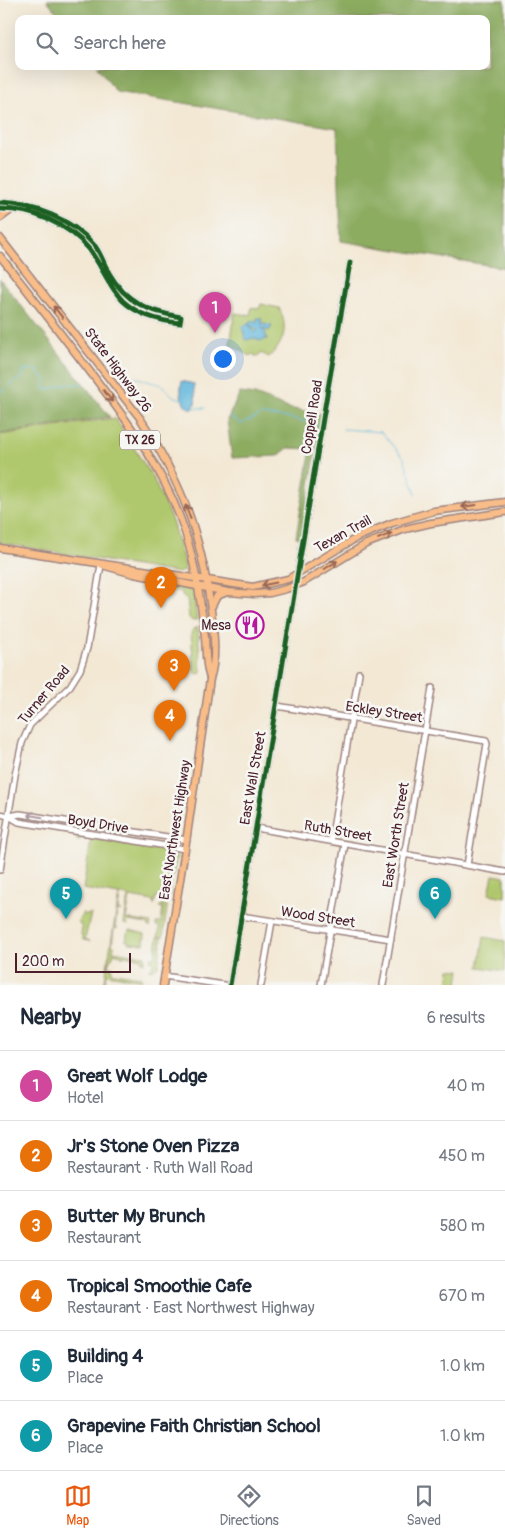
<!DOCTYPE html>
<html lang="en">
<head>
<meta charset="utf-8">
<style>
	body { margin:0; font-family:Pangolin,sans-serif; background:#f2f2f3; color:#1f2937 }
	.scale { position:absolute; left:15px; bottom:12px; width:116px; box-sizing:border-box; padding-left:5px; border:2px solid #4a1f2b; border-top:0; font-size:14px; line-height:18px; white-space:nowrap; color:#4a1f2b; -webkit-text-stroke:4px #f6f6f2; paint-order:stroke }
	.you { position:absolute; left:222px; top:358px; width:18px; height:18px; margin:-12px; border:4px solid #fff; border-radius:50%; background:#1a73e8; box-shadow:0 0 0 8px #1a73e833 }
	.badge { display:grid; place-items:center; width:32px; height:32px; border-radius:50%; background:#ea580c; color:#fff; font-size:16px; font-weight:700 }
	.pin { position:absolute; translate:-50% -41px; filter:drop-shadow(0 1px 2px #0008) }
	.pin::after { content:''; position:absolute; top:26px; width:18px; height:15px; background:inherit; clip-path:polygon(0 0,100% 0,50% 100%) }
	.list { margin:0; padding:0; list-style:none }
	h2 { display:flex; justify-content:space-between; align-items:center; height:65px; margin:0; padding:0 20px; font-size:21px }
	h2 small { font-size:16px; font-weight:400; color:#747a83 }
	.list li { display:grid; grid-template-columns:32px 1fr auto; gap:15px; align-items:center; box-sizing:border-box; height:70px; padding:0 20px; border-top:1px solid #e0e1e3 }
	.list b { display:block; font-size:19px; white-space:nowrap }
	.list p { margin:0; font-size:16px; white-space:nowrap; color:#747a83 }
	.list em { font-size:16px; font-style:normal; color:#747a83 }
	.icon { flex:none; width:28px; height:28px; fill:none; stroke:currentColor; stroke-width:2; stroke-linecap:round; stroke-linejoin:round }
	.map { position:relative; flex:none; width:505px; height:985px; overflow:hidden }
	.search { position:absolute; background:#fff; box-shadow:0 5px 20px #0002; left:15px; right:15px; top:15px; height:55px; display:flex; align-items:center; gap:12px; box-sizing:border-box; padding:0 18px; border-radius:10px; color:#747a83; font-size:19px }
	.sheet { height:485px; background:#fff }
	nav { display:flex; justify-content:space-around; align-items:center; box-sizing:border-box; height:70px; border-top:1px solid #e0e1e3; background:#fff; font-size:14px; color:#747a83 }
	nav a { display:grid; justify-items:center; gap:2px }
	nav .on { color:#ea580c }
	.map>svg:first-child { display:block }
</style>
</head>
<body>
<div class="map">
<svg width="505" height="985" viewBox="0 0 505 985">
	<rect width="100%" height="100%" fill="#f6f6f2"/>
	<filter id="ink" filterUnits="userSpaceOnUse"><feTurbulence type="fractalNoise" baseFrequency=".02" numOctaves="2"/><feDisplacementMap in="SourceGraphic" scale="10" xChannelSelector="R" yChannelSelector="G"/><feConvolveMatrix kernelMatrix="1 2 1 2 8 2 1 2 1" color-interpolation-filters="sRGB"/></filter>
	<filter id="wash" filterUnits="userSpaceOnUse"><feTurbulence type="fractalNoise" baseFrequency=".0096" numOctaves="4" result="noise"/><feDisplacementMap in="SourceGraphic" scale="20" xChannelSelector="R" yChannelSelector="G"/><feGaussianBlur stdDeviation="1.12" result="paint"/><feColorMatrix in="noise" values="0 0 0 0 0 0 0 0 0 0 0 0 0 0 0 0 0 1.4 0 .05"/><feComposite in="paint" operator="in"/></filter>
	<g filter="url(#wash)">
		<rect width="100%" height="100%" fill="#f3e8d4"/>
		<g fill="#b0c86d" stroke="#7d744c">
			<path d="M261,304l18,4c10,19 5,36 -10,49l-8,-4 -3,4 -6,-3 -2,2 -20,-12 5,-31 15,2 2,-8 7,2z"/>
			<polygon points="115,418 153,478 172,521 186,569 179,573 0,543 0,435"/>
			<polygon points="150,583 193,590 197,620 192,621 189,618 187,599 182,595 182,592 156,588 155,590 152,590 149,587"/>
			<polygon points="194,628 198,628 201,673 197,674 194,671 191,633"/>
			<polygon points="75,836 174,852 177,857 168,899 156,897 154,905 153,901 130,897 126,919 151,923 150,928 147,924 128,921 127,922 128,925 124,924 128,896 120,895 118,910 121,911 117,912 115,927 118,928 114,929 112,945 114,946 113,951 145,956 145,961 142,962 141,958 123,955 123,958 121,955 113,953 113,957 110,959 108,967 112,966 112,972 115,973 141,977 142,980 107,974 104,985 119,895 83,889 91,840 80,838 79,841 77,841"/>
			<polygon points="493,875 505,877 505,897 489,894"/>
			<polygon points="161,905 167,906 167,908 163,937 158,937 160,927 156,926 156,923 161,923 163,908 159,907"/>
			<polygon points="83,912 85,915 91,914 85,939 90,941 83,940 81,934 82,928 78,922"/>
			<polygon points="130,930 145,934 144,944 129,943 129,941 126,941 127,933"/>
			<polygon points="158,937 162,938 158,966 153,970 149,969 152,968 153,961 150,960 151,957 155,957"/>
			<polygon points="484,937 505,941 505,971 479,967"/>
			<polygon points="450,969 460,970 458,985 448,984"/>
		</g>
		<g fill="#8cac60" stroke="#6b6646">
			<polygon points="47,0 505,0 505,268 341,241 337,128 116,92 97,66 486,66 486,19 62,19"/>
			<polygon points="0,279 110,417 0,434"/>
			<polygon points="240,393 255,395 288,408 322,414 301,539 296,537 311,449 288,448 278,456 232,458 227,420"/>
		</g>
		<g fill="#5eb6db" stroke="#546a83">
			<polygon points="257,318 262,319 262,325 264,324 272,326 269,331 261,328 265,331 267,339 260,341 255,338 246,340 242,327 248,324 256,333 257,329 250,326 249,323 252,321 256,323"/>
			<path d="M182,381l12,3c0,9 4,16 -1,25 -12,-1 -14,-19 -11,-28z"/>
		</g>
		<g fill="none" stroke-linecap="round" stroke-linejoin="round">
			<g stroke="#5eb6db" stroke-width="1">
				<path d="M120,378c11,-3 20,0 30,4 3,1 8,1 11,3 12,7 6,12 23,14"/>
				<path d="M0,392c11,-5 9,-10 22,-14l1,-7 10,-2 6,2 -1,3 8,5 -2,9 2,2 21,-6h16"/>
				<polyline points="194,408 205,408"/>
				<polyline points="229,416 241,424 262,415 290,418 319,425"/>
				<polyline points="343,429 381,432 404,458 416,495"/>
			</g>
		</g>
	</g>
	<g filter="url(#ink)">
		<g fill="none" stroke-linecap="round" stroke-linejoin="round">
			<g stroke="#9e8480" stroke-width="8">
				<g id="minor">
					<path d="M0,203c35,2 72,16 95,43 6,8 9,18 14,27 17,30 41,39 72,44l-1,6c-20,-2 -42,-8 -57,-22 -15,-15 -21,-35 -34,-52 -20,-25 -57,-40 -89,-40"/>
					<polyline points="277,706 486,741 487,744 467,865"/>
					<polyline points="0,814 9,816 19,822 185,849"/>
					<polyline points="9,816 20,814 187,840"/>
					<polyline points="256,828 505,872"/>
					<polyline points="331,841 359,673"/>
					<polyline points="0,870 15,775 22,743 30,725 70,686 80,670 87,648 101,565"/>
					<polyline points="241,916 391,939"/>
					<polyline points="164,976 224,985"/>
					<polyline points="230,985 327,394 350,263"/>
					<polyline points="261,985 272,921"/>
					<polyline points="321,985 345,844"/>
					<polyline points="383,985 432,688"/>
				</g>
			</g>
			<g stroke="#9e8480" stroke-width="9">
				<g id="major">
					<polyline points="0,218 11,210"/>
					<path d="M0,238l140,180c42,65 61,116 71,192 3,23 6,47 -1,69l-25,170 -22,136"/>
					<path d="M0,256c31,39 61,78 91,117 38,50 75,99 94,159 11,34 16,70 20,105 1,14 0,27 5,41"/>
					<polyline points="0,548 253,587 288,579 358,537 392,523 434,511 505,502"/>
					<polyline points="102,565 134,574 228,592 254,594 270,593 286,589 304,582 366,544 405,529 431,523 505,512"/>
					<polyline points="212,606 217,596 227,592"/>
				</g>
			</g>
			<use href="#minor" stroke="#fff" stroke-width="5"/>
			<use href="#major" stroke="#f8bd89" stroke-width="6"/>
			<g stroke="#f6f6f2" stroke-width="8">
				<g id="cycleway">
					<path d="M0,203c35,2 72,16 95,43 6,8 9,18 14,27 17,30 41,39 72,44l-1,6c-20,-2 -42,-8 -57,-22 -15,-15 -21,-35 -34,-52 -20,-25 -57,-40 -89,-40"/>
					<polyline points="230,985 327,394 350,263"/>
				</g>
			</g>
			<use href="#cycleway" stroke="#1b5e20" stroke-width="5"/>
		</g>
		<defs><path id="oneway-shaft" d="M-6 0H5M1.5-3L5.5 0L1.5 3" fill="none" stroke-width="1.6" stroke-linecap="round" stroke-linejoin="round" transform="scale(1.25)"/></defs>
		<g stroke="#986655">
			<use href="#oneway-shaft" transform="translate(58 312) rotate(-128)"/>
			<use href="#oneway-shaft" transform="translate(108 396) rotate(52)"/>
			<use href="#oneway-shaft" transform="translate(469 506) rotate(173)"/>
			<use href="#oneway-shaft" transform="translate(188 512) rotate(-110)"/>
			<use href="#oneway-shaft" transform="translate(385 536) rotate(-22)"/>
			<use href="#oneway-shaft" transform="translate(331 565) rotate(-32)"/>
			<use href="#oneway-shaft" transform="translate(269 584) rotate(168)"/>
		</g>
		<use stroke="#ae9aa0" href="#oneway-shaft" transform="translate(35 816) rotate(-171)"/>
	</g>
	<defs>
		<g id="restaurant-ring" transform="scale(1.4375)"><circle r="9.5" fill="#f6f6f2" stroke="#b5179e" stroke-width="1.5"/><path d="M-5-6h1v4h1v-4h1v4h1v-4h1v5L-1.5 .5V6h-2V.5L-5-1ZM5-6V6H3V1.5H1.5Q1.5-4 5-6Z" fill="#b5179e"/></g>
	</defs>
	<g fill-rule="evenodd">
		<use href="#restaurant-ring" x="250" y="625"/>
	</g>
	<g text-anchor="middle" dominant-baseline="central" stroke-width="5" stroke-linejoin="round" paint-order="stroke">
		<rect fill="#f6f6f2" stroke="#7e6067" stroke-width="1" x="120" y="430.5" width="40" height="19" rx="4"/>
		<g font-size="12" font-weight="bold" fill="#4a1f2b">
			<text x="140" y="440">TX 26</text>
		</g>
		<g font-size="14" fill="#4a1f2b" stroke="#f6f6f2">
			<text transform="translate(118 370) rotate(53)">State Highway 26</text>
			<text transform="translate(312 417) rotate(-81)">Coppell Road</text>
			<text transform="translate(343 534) rotate(-29)">Texan Trail</text>
			<text transform="translate(44 695) rotate(-50)">Turner Road</text>
			<text transform="translate(384 712) rotate(9)">Eckley Street</text>
			<text transform="translate(253 778) rotate(-80)">East Wall Street</text>
			<text transform="translate(98 824) rotate(9)">Boyd Drive</text>
			<text transform="translate(175 830) rotate(-81)">East Northwest Highway</text>
			<text transform="translate(338 831) rotate(10)">Ruth Street</text>
			<text transform="translate(396 835) rotate(-81)">East Worth Street</text>
			<text transform="translate(318 917) rotate(9)">Wood Street</text>
		</g>
		<g font-size="14" fill="#4a1f2b" stroke="#f6f6f2" text-anchor="end">
			<text x="231" y="625">Mesa</text>
		</g>
	</g>
</svg>
<div class="scale">200 m</div>
<div class="you"></div>
<div class="pin badge" style="left:215px;top:333px;background:#d1479c">1</div>
<div class="pin badge" style="left:161px;top:608px;background:#e8710a">2</div>
<div class="pin badge" style="left:174px;top:691px;background:#e8710a">3</div>
<div class="pin badge" style="left:170px;top:741px;background:#e8710a">4</div>
<div class="pin badge" style="left:66px;top:919px;background:#0f9aa8">5</div>
<div class="pin badge" style="left:435px;top:919px;background:#0f9aa8">6</div>
<div class="search"><svg class="icon" aria-label="search" viewBox="0 0 24 24"><circle cx="10" cy="10" r="6"/><path d="M15 15l6 6"/></svg>Search here</div>
</div>
<section class="sheet">
<h2>Nearby<small>6 results</small></h2>
<ul class="list">
<li><span class="badge" style="background:#d1479c">1</span><div><b>Great Wolf Lodge</b><p>Hotel</p></div><em>40 m</em></li>
<li><span class="badge" style="background:#e8710a">2</span><div><b>Jr's Stone Oven Pizza</b><p>Restaurant · Ruth Wall Road</p></div><em>450 m</em></li>
<li><span class="badge" style="background:#e8710a">3</span><div><b>Butter My Brunch</b><p>Restaurant</p></div><em>580 m</em></li>
<li><span class="badge" style="background:#e8710a">4</span><div><b>Tropical Smoothie Cafe</b><p>Restaurant · East Northwest Highway</p></div><em>670 m</em></li>
<li><span class="badge" style="background:#0f9aa8">5</span><div><b>Building 4</b><p>Place</p></div><em>1.0 km</em></li>
<li><span class="badge" style="background:#0f9aa8">6</span><div><b>Grapevine Faith Christian School</b><p>Place</p></div><em>1.0 km</em></li>
</ul>
</section>
<nav>
<a class="on"><svg class="icon" aria-label="map" viewBox="0 0 24 24"><path d="M3 6l6-2 6 2 6-2v14l-6 2-6-2-6 2zM9 4v14M15 6v14"/></svg>Map</a>
<a><svg class="icon" aria-label="directions" viewBox="0 0 24 24"><path d="M12 3l9 9-9 9-9-9zM9 14v-3h6M13 9l2 2-2 2"/></svg>Directions</a>
<a><svg class="icon" aria-label="saved" viewBox="0 0 24 24"><path d="M7 4h10v16l-5-4-5 4z"/></svg>Saved</a>
</nav>
</body>
</html>
